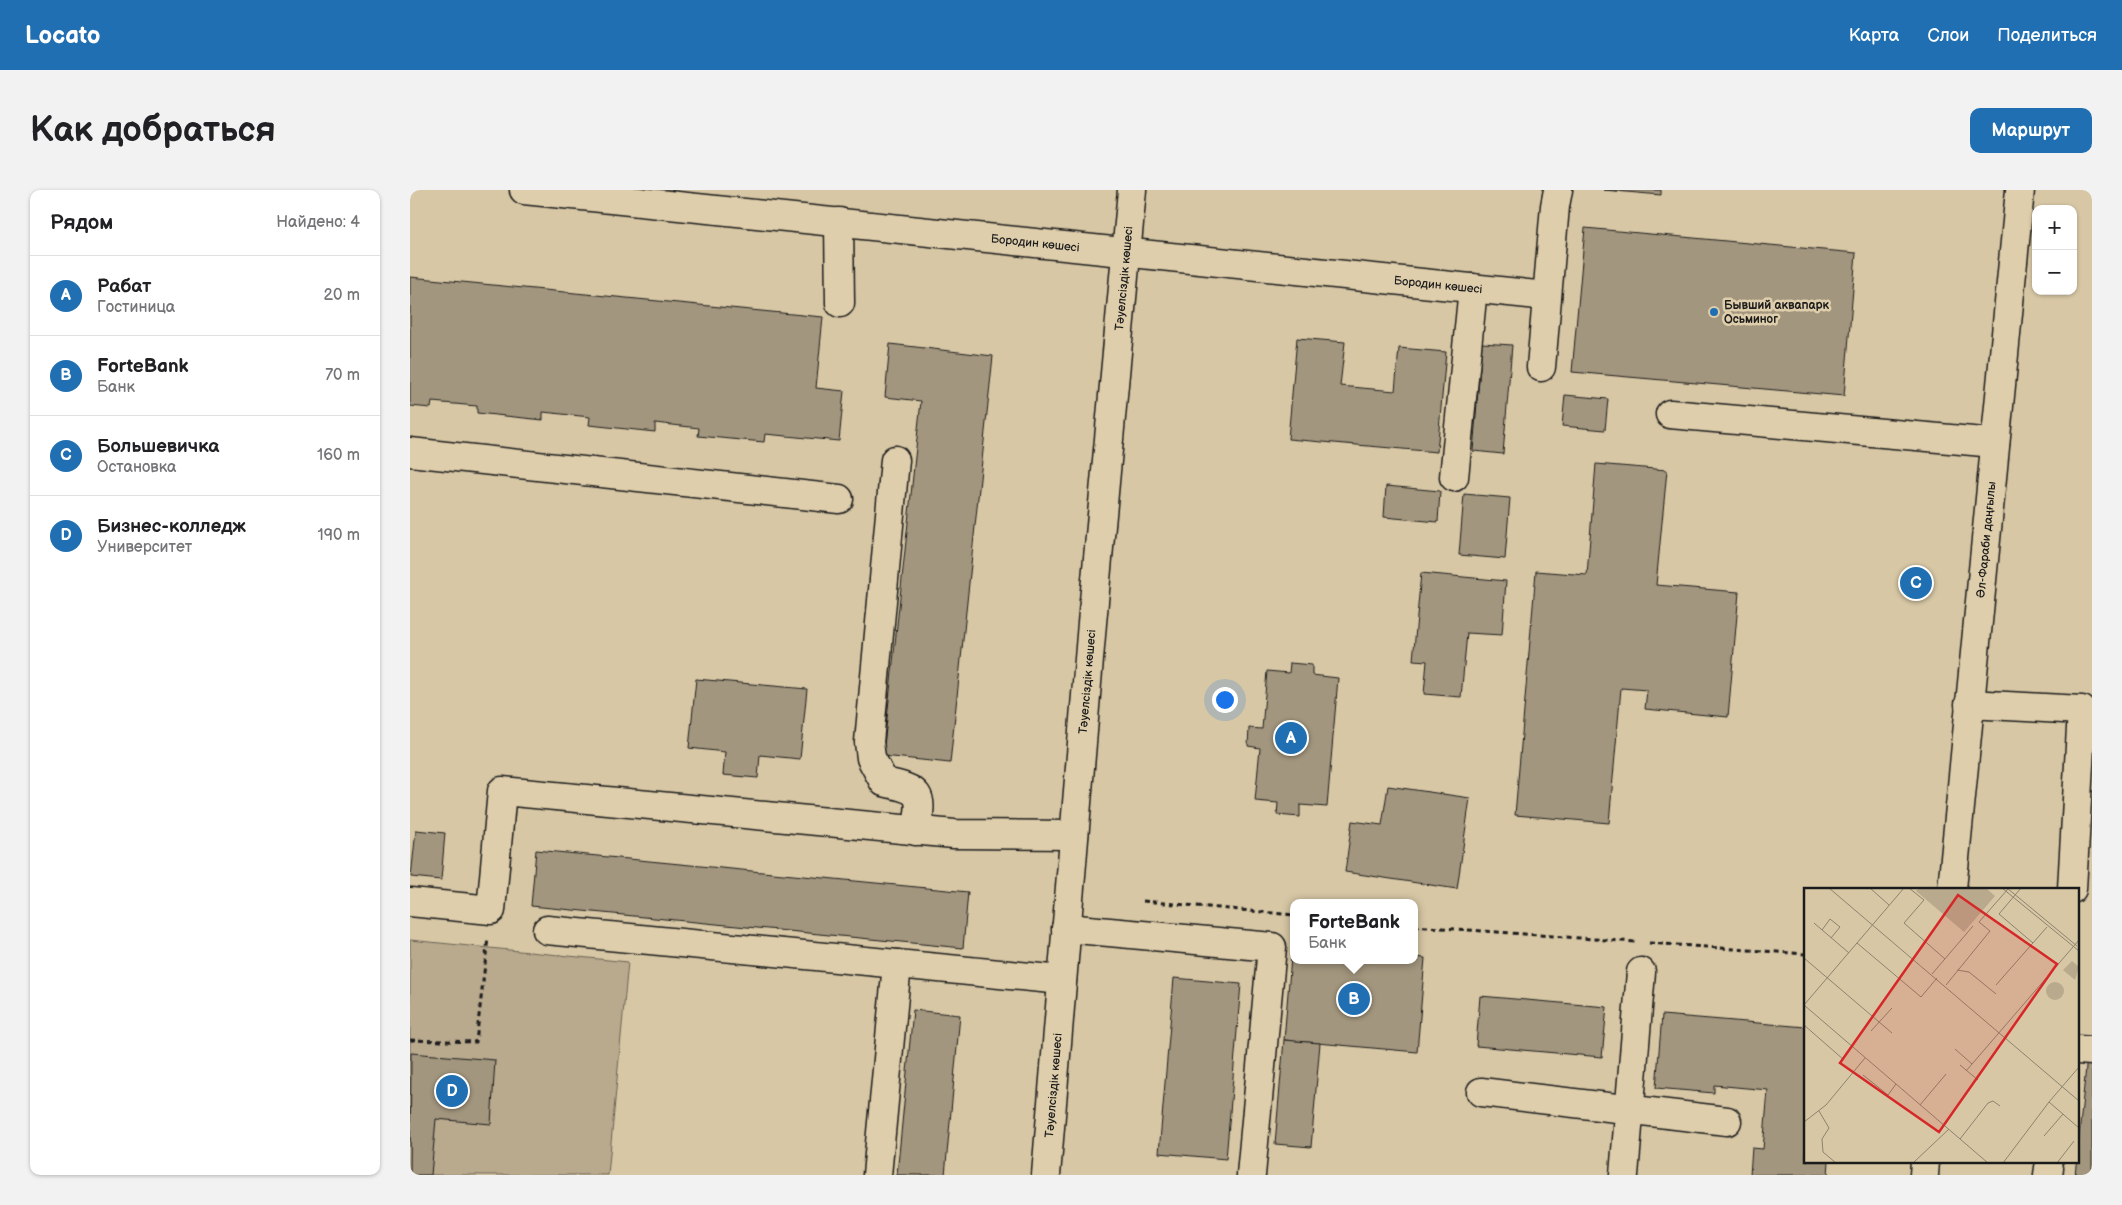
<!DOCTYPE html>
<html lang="ru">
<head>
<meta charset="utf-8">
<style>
	body { margin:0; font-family:"Balsamiq Sans",sans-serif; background:#f2f2f2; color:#202124 }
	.controls { position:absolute; right:15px; top:15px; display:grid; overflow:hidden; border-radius:10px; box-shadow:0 1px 4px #0004 }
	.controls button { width:45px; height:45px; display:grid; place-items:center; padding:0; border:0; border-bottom:1px solid #e0e0e0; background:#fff; color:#202124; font:25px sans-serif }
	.you { position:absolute; left:814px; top:509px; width:18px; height:18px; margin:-12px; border:4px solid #fff; border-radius:50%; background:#1a73e8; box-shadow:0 0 0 8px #1a73e833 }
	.badge { display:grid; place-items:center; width:32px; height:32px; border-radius:50%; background:#1f6fb2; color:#fff; font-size:16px; font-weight:700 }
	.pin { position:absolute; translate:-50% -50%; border:2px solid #fff; box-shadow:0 1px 5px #0006 }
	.popup { position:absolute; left:880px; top:709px; width:128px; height:65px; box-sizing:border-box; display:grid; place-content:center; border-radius:10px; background:#fff; filter:drop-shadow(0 1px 4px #0005); font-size:16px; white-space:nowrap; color:#757577 }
	.popup b { font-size:19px; color:#202124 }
	.popup::after { content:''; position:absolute; left:50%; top:100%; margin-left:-10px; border:10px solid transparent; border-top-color:#fff }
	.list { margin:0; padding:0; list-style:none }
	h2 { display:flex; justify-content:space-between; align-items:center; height:65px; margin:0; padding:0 20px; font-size:21px }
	h2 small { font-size:16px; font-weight:400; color:#757577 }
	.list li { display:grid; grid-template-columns:32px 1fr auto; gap:15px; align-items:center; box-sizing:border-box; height:80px; padding:0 20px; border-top:1px solid #e0e0e0 }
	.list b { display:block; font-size:19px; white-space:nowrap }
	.list p { margin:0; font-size:16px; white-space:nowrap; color:#757577 }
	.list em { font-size:16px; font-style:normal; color:#757577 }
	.map { position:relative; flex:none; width:1682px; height:985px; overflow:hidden; border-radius:10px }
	header { display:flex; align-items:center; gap:30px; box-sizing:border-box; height:70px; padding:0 25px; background:#1f6fb2; color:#fff }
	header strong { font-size:24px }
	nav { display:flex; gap:28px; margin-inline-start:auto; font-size:18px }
	.intro { display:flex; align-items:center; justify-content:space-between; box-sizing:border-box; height:120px; padding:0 30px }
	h1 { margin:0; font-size:35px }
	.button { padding:12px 22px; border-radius:10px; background:#1f6fb2; color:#fff; font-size:18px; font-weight:700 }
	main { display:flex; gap:30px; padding:0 30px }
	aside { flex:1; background:#fff; border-radius:10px; box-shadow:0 1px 4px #0004 }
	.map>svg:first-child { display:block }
</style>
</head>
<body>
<header>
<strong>Locato</strong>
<nav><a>Карта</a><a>Слои</a><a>Поделиться</a></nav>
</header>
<div class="intro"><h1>Как добраться</h1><a class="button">Маршрут</a></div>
<main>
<aside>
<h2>Рядом<small>Найдено: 4</small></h2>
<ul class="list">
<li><span class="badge">A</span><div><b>Рабат</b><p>Гостиница</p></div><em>20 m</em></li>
<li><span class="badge">B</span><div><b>ForteBank</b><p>Банк</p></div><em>70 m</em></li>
<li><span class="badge">C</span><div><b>Большевичка</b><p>Остановка</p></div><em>160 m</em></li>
<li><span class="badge">D</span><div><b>Бизнес-колледж</b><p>Университет</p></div><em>190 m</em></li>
</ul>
</aside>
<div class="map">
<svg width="1682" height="985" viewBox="0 0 1682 985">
	<rect width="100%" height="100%" fill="#d7c7a5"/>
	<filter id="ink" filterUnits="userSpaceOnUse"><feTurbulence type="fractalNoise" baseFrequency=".02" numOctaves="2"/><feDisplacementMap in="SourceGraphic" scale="10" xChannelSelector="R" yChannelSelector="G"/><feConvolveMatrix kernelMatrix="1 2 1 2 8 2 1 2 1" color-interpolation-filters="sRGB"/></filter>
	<g filter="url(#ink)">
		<polygon fill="#b9aa8e" stroke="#6a6355" points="0,750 218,772 198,985 0,985"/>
		<g fill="#a3967e" stroke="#1c1c1c">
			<polygon points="1193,0 1251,0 1251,5"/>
			<polygon points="1175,38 1446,63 1434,206 1162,182"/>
			<polygon points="0,87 413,127 406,198 434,201 429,251 355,244 354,252 288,246 289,238 245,233 245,242 179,235 180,227 133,222 133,230 67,223 67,216 22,212 21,218 0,216"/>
			<polygon points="887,148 935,152 930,196 985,201 989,158 1036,162 1027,262 878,249"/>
			<polygon points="1072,153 1102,155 1093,264 1063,261"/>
			<polygon points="480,154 583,166 540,573 473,566 511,211 475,207"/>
			<polygon points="1155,205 1198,209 1195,240 1152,236"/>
			<polygon points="1186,274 1257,280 1246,395 1329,402 1318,527 1235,519 1237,500 1211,498 1199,633 1105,625 1126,381 1177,385"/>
			<polygon points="976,296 1030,301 1028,332 974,327"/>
			<polygon points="1054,304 1100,308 1095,369 1049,365"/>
			<polygon points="1011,383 1096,391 1092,445 1057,443 1051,507 1014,504 1017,471 1003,470"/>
			<polygon points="880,473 902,475 902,485 928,488 917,617 890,615 890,627 867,625 868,613 845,611 850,558 838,556 839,538 852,539 857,481 879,483"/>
			<polygon points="286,489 397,499 390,569 350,565 348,588 313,585 315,562 279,558"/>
			<polygon points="978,596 1060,608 1047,699 935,682 942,631 972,635"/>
			<polygon points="6,640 35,643 31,690 1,687"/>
			<polygon points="126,660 558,702 553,758 121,716"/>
			<polygon points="882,756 884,756 884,770 1004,770 1004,767 1015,768 1007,862 874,850"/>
			<polygon points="764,788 831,794 816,969 749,963"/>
			<polygon points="1070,806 1197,817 1192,867 1066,856"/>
			<polygon points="503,820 550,825 535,985 487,985"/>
			<polygon points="1252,825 1396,837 1396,971 1419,971 1418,985 1340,985 1342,958 1353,959 1358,900 1304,895 1304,903 1246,898"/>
			<polygon points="874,850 910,853 901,957 865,954"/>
			<polygon points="1,863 85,870 81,934 26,929 21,985 0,985"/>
			<polygon points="1677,867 1682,868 1682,985 1665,985"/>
		</g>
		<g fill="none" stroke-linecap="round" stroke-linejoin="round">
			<g stroke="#1c1c1c" stroke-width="31">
				<g id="minor">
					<path id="s1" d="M114,0l1023,106"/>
					<polyline points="429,32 430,113"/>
					<polyline points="1131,177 1145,16 1148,0"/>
					<polyline points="1260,224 1585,253"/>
					<polyline points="0,262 429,309"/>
					<path d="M485,270l-26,282 2,16 13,24c36,8 40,10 32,49"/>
					<polyline points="1044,287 1063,98"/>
					<polyline points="1559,514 1672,520 1662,699"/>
					<polyline points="0,712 81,720 92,601 544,644 664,645"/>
					<polyline points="656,738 862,757 841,985"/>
					<polyline points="137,740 652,790"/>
					<polyline points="1668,860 1682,861"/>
					<polyline points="1071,902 1317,931"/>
					<polyline points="467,985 487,774"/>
					<polyline points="1214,985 1231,782"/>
					<polyline points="1638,985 1639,978"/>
				</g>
			</g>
			<g stroke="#1c1c1c" stroke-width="31">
				<g id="major">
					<path id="s2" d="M1542,699l68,-699"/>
					<path id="s3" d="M636,985l46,-552 40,-433"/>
					<polyline points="1514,985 1515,971"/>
				</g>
			</g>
			<g stroke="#1c1c1c" stroke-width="3" stroke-dasharray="5 4" stroke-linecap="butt">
				<polyline points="733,711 884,725"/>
				<polyline points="1004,736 1225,752"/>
				<polyline points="1239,753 1396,764"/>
				<polyline points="0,850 66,852 78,748"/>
			</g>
			<use href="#minor" stroke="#dfceab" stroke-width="28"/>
			<use href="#major" stroke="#dfceab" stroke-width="28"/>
		</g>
	</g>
	<circle fill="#1f6fb2" stroke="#dfceab" stroke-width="2" cx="1304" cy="122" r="5"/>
	<g text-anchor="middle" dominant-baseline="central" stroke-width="5" stroke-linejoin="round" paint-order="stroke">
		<g font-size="12" fill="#1c1c1c" stroke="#dfceab">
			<text stroke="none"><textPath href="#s1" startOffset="514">Бородин көшесі</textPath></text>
			<text stroke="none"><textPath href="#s3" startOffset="900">Тәуелсіздік көшесі</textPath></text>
			<text stroke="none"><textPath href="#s1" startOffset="919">Бородин көшесі</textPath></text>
			<text stroke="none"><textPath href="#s2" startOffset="351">Әл-Фараби даңғылы</textPath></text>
			<text stroke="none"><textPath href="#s3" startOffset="495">Тәуелсіздік көшесі</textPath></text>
			<text stroke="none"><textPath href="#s3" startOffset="90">Тәуелсіздік көшесі</textPath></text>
		</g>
		<g font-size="12" font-weight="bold" fill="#1c1c1c" stroke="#dfceab" text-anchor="start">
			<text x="1314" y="115">Бывший аквапарк<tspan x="1314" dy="14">Осьминог</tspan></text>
		</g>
	</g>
	<g transform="translate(1394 698)">
		<rect width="275" height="275" fill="#d7c7a5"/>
		<path d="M115,0h67l9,8 -31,36 -48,-41zM268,73l7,6 -4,13 -12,-10zM242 103a9 9 0 1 1 18 0a9 9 0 1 1-18 0Z" fill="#b9aa8e"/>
		<path fill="none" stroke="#8c836e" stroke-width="1" d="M25,0l250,213M66,0l19,17M105,0l15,12 -20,23 41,36M198,0l77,63M203,0l70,58M217,0l-22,26 34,29M10,35l35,30M18,42l8,-11 10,8 -9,11M53,55l64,54 16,-19M0,70l88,75M153,82l12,2 27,22M128,86l41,-48M142,97l44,-54 -11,-9 29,-33M192,97l51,-58M0,117l100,-117M0,117l184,158M0,137l40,35M67,143l21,-23M151,161l17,15M156,177l18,15M275,179l-30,35 30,26M162,183l113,-131M59,187l25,20 8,-11M116,217l26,-31M15,223l10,17 -7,11 1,13 13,11M0,234l22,-17 39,-47M240,248l19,-22M156,251l28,-36 5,-2 7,5M109,275l36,-34M199,275l46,-61M253,275l17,-22"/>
		<path fill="#d62828" fill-opacity="0.15" stroke="#d62828" stroke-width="2.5" d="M154,7l99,69 -118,168 -99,-69z"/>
		<rect width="275" height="275" fill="none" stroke="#1c1c1c" stroke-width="2.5"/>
	</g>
</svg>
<div class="controls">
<button>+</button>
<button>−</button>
</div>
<div class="you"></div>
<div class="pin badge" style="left:881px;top:548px">A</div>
<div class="pin badge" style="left:944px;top:809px">B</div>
<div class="popup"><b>ForteBank</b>Банк</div>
<div class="pin badge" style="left:1506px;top:393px">C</div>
<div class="pin badge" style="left:42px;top:901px">D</div>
</div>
</main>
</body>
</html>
